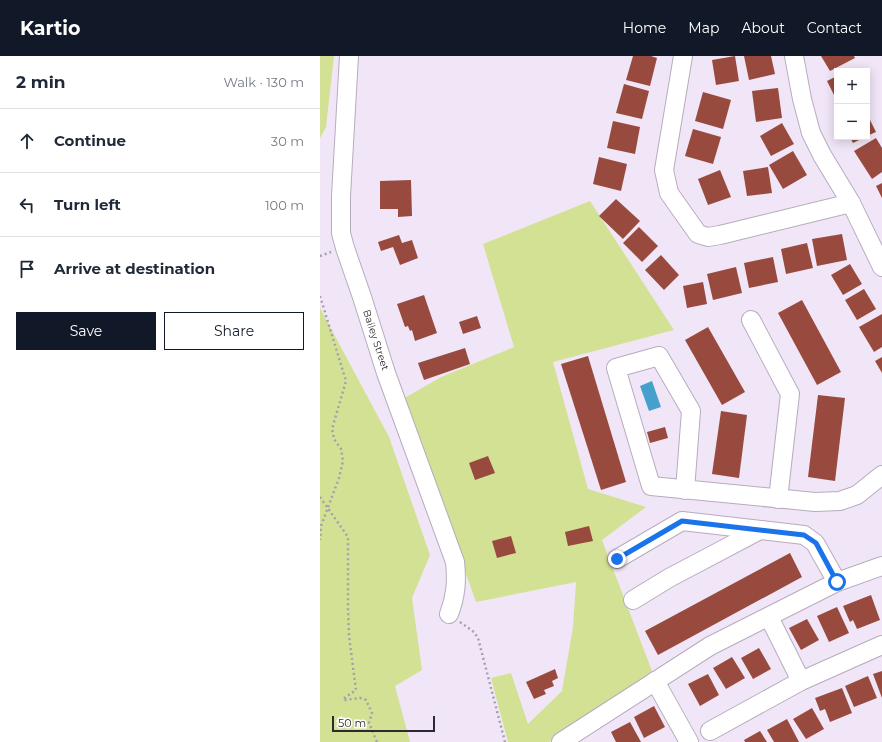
<!DOCTYPE html>
<html lang="en">
<head>
<meta charset="utf-8">
<style>
	body { margin:0; font-family:Montserrat,sans-serif; background:#f2f2f3; color:#1f2937 }
	.controls { position:absolute; right:12px; top:12px; display:grid; overflow:hidden; border-radius:0px; box-shadow:0 2px 10px #0003 }
	.controls button { width:36px; height:36px; display:grid; place-items:center; padding:0; border:0; border-bottom:1px solid #e0e1e3; background:#fff; color:#1f2937; font:20px sans-serif }
	.scale { position:absolute; left:12px; bottom:10px; width:103px; box-sizing:border-box; padding-left:4px; border:2px solid #2d2930; border-top:0; font-size:11px; line-height:14px; white-space:nowrap; color:#2d2930; -webkit-text-stroke:3px #fff; paint-order:stroke }
	.stop { position:absolute; width:12px; height:12px; margin:-9px; border:3px solid #1a73e8; border-radius:50%; background:#fff }
	.stop.end { background:#1a73e8; border-color:#fff; box-shadow:0 1px 4px #0008 }
	.list { margin:0; padding:0; list-style:none }
	h2 { display:flex; justify-content:space-between; align-items:center; height:52px; margin:0; padding:0 16px; font-size:17px }
	h2 small { font-size:13px; font-weight:400; color:#747a83 }
	.list li { display:grid; grid-template-columns:26px 1fr auto; gap:12px; align-items:center; box-sizing:border-box; height:64px; padding:0 16px; border-top:1px solid #e0e1e3 }
	.list b { display:block; font-size:15px; white-space:nowrap }
	.list em { font-size:13px; font-style:normal; color:#747a83 }
	.actions { display:flex; gap:8px; padding:12px 16px }
	.actions a { flex:1; padding:9px 0; border:1px solid #111827; border-radius:0px; text-align:center; font-size:14px; color:#111827 }
	.actions .main { background:#111827; color:#fff }
	.icon { flex:none; width:22px; height:22px; fill:none; stroke:currentColor; stroke-width:2; stroke-linecap:round; stroke-linejoin:round }
	.map { position:relative; flex:none; width:562px; height:686px; overflow:hidden }
	header { display:flex; align-items:center; gap:24px; box-sizing:border-box; height:56px; padding:0 20px; background:#111827; color:#fff }
	header strong { font-size:19px }
	nav { display:flex; gap:22px; margin-inline-start:auto; font-size:14px }
	main { display:flex }
	aside { flex:1; background:#fff }
	.map>svg:first-child { display:block }
</style>
</head>
<body>
<header>
<strong>Kartio</strong>
<nav><a>Home</a><a>Map</a><a>About</a><a>Contact</a></nav>
</header>
<main>
<aside>
<h2>2 min<small>Walk · 130 m</small></h2>
<ul class="list">
<li><svg class="icon" aria-label="ahead" viewBox="0 0 24 24"><path d="M12 20V5M6 11l6-6 6 6"/></svg><div><b>Continue</b></div><em>30 m</em></li>
<li><svg class="icon" aria-label="left" viewBox="0 0 24 24"><path d="M17 20v-9H6M10 6l-5 5 5 5"/></svg><div><b>Turn left</b></div><em>100 m</em></li>
<li><svg class="icon" aria-label="arrive" viewBox="0 0 24 24"><path d="M6 21V4h12l-3 4 3 4H6"/></svg><div><b>Arrive at destination</b></div></li>
</ul>
<div class="actions"><a class="main">Save</a><a>Share</a></div>
</aside>
<div class="map">
<svg width="562" height="686" viewBox="0 0 562 686">
	<rect width="100%" height="100%" fill="#f1e6f7"/>
	<g fill="#d3e194">
		<polygon points="0,0 14,0 6,71 0,82"/>
		<polygon points="270,145 354,274 233,306 268,433 326,451 282,484 332,615 229,686 188,686 171,622 191,617 208,668 242,635 253,571 256,526 156,546 83,343 121,321 194,291 163,188"/>
		<polygon points="0,252 69,381 110,499 92,542 102,614 75,630 90,686 0,686"/>
	</g>
	<polygon fill="#46a0cc" points="332,325 341,351 329,355 320,330"/>
	<g fill="#994a3f">
		<polygon points="313,0 331,0 337,2 330,30 306,24"/>
		<polygon points="415,0 419,25 396,29 392,4"/>
		<polygon points="424,0 451,0 455,18 429,24"/>
		<polygon points="501,0 534,0 535,2 510,15"/>
		<polygon points="517,20 517,45 507,25"/>
		<polygon points="304,28 329,35 322,63 296,57"/>
		<polygon points="458,32 462,62 436,66 432,35"/>
		<polygon points="383,36 411,44 403,73 375,65"/>
		<polygon points="547,58 556,76 547,80"/>
		<polygon points="293,65 320,71 315,98 287,92"/>
		<polygon points="462,67 474,88 451,100 440,80"/>
		<polygon points="373,73 401,81 393,108 365,100"/>
		<polygon points="530,81 545,81 533,87"/>
		<polygon points="556,82 562,92 562,116 552,123 534,95"/>
		<polygon points="473,95 487,119 463,133 449,109"/>
		<polygon points="279,101 307,108 301,135 273,128"/>
		<polygon points="448,111 452,137 427,140 423,115"/>
		<polygon points="400,114 411,141 388,149 378,123"/>
		<polygon points="91,124 92,160 78,161 78,153 60,153 60,125"/>
		<polygon points="562,127 562,142 556,130"/>
		<polygon points="296,143 320,165 303,183 279,160"/>
		<polygon points="319,171 338,190 322,206 303,187"/>
		<polygon points="522,178 527,204 497,210 492,183"/>
		<polygon points="79,179 82,187 92,184 98,202 80,209 73,191 61,195 58,186"/>
		<polygon points="487,187 493,212 466,218 461,193"/>
		<polygon points="341,199 359,219 344,234 325,214"/>
		<polygon points="453,201 458,226 429,232 424,207"/>
		<polygon points="530,208 542,228 523,239 511,219"/>
		<polygon points="416,211 422,237 393,244 387,218"/>
		<polygon points="383,226 387,248 367,252 363,230"/>
		<polygon points="544,233 556,253 537,264 525,244"/>
		<polygon points="104,239 117,277 95,285 92,274 90,275 88,270 85,271 77,248"/>
		<polygon points="482,244 521,316 497,329 458,257"/>
		<polygon points="562,258 562,291 554,296 539,271"/>
		<polygon points="157,260 161,272 143,278 139,266"/>
		<polygon points="388,271 425,336 402,349 365,284"/>
		<polygon points="145,292 150,308 104,324 98,307"/>
		<polygon points="268,300 306,426 281,434 241,308"/>
		<polygon points="562,301 562,317 555,305"/>
		<polygon points="498,339 525,342 515,425 488,421"/>
		<polygon points="401,355 427,359 419,422 392,418"/>
		<polygon points="345,371 348,382 330,387 327,376"/>
		<polygon points="168,400 175,417 155,424 149,407"/>
		<polygon points="269,470 273,485 248,490 245,476"/>
		<polygon points="191,480 196,497 177,502 172,485"/>
		<polygon points="470,497 482,521 338,599 325,575"/>
		<polygon points="551,539 560,564 537,573 533,564 530,566 523,550"/>
		<polygon points="517,551 529,577 509,586 497,560"/>
		<polygon points="487,563 499,584 481,594 469,572"/>
		<polygon points="439,592 451,613 433,623 421,602"/>
		<polygon points="412,601 425,622 406,633 393,612"/>
		<polygon points="235,613 238,622 232,625 234,630 224,634 226,638 214,643 206,626"/>
		<polygon points="562,615 562,642 553,618"/>
		<polygon points="388,618 399,639 380,650 368,628"/>
		<polygon points="548,620 557,642 534,651 525,630"/>
		<polygon points="522,632 532,657 510,666 505,653 500,655 495,642"/>
		<polygon points="334,650 345,671 324,682 314,661"/>
		<polygon points="492,652 504,673 486,683 473,663"/>
		<polygon points="467,663 479,686 454,686 447,674"/>
		<polygon points="310,666 321,686 296,686 291,676"/>
		<polygon points="440,675 447,686 425,686 424,684"/>
	</g>
	<g fill="none" stroke-linecap="round" stroke-linejoin="round">
		<g stroke="#b7acbd" stroke-width="20">
			<g id="minor">
				<path d="M29,0l-8,140v37l4,15 17,49 24,76 69,189c2,19 1,34 -6,52"/>
				<polyline points="363,0 344,114 349,137 378,178 388,181 400,179 531,147"/>
				<polyline points="474,0 482,43 491,77 502,99 531,147 562,211"/>
				<polyline points="431,264 470,338 458,443"/>
				<polyline points="365,434 371,355 339,300 296,312 331,430 495,446 520,445 537,439 562,419"/>
				<polyline points="297,503 362,465 484,479 495,487 517,526"/>
				<polyline points="313,544 349,522 440,474"/>
				<polyline points="449,561 481,625"/>
				<polyline points="335,625 369,686"/>
				<polyline points="390,675 481,625 562,589"/>
				<polyline points="241,686 390,590 517,526 562,510"/>
			</g>
		</g>
		<g stroke="#a79fac" stroke-width="2.5" stroke-dasharray="2 3" stroke-linecap="butt">
			<polyline points="0,200 11,196"/>
			<polyline points="0,240 26,325 12,373 14,383 21,393 23,405 19,422 1,470 0,484"/>
			<polyline points="0,441 28,481 28,551 29,580 36,634 23,643 25,644 40,642 46,644 52,657 49,667 57,686"/>
			<polyline points="140,566 154,576 158,582 185,686"/>
		</g>
		<use href="#minor" stroke="#fff" stroke-width="18"/>
	</g>
	<g fill="none" stroke-linecap="round" stroke-linejoin="round">
		<polyline stroke="#1a73e8" stroke-width="5" points="297,503 362,465 484,479 496,487 517,526"/>
	</g>
	<g text-anchor="middle" dominant-baseline="central" stroke-width="4" stroke-linejoin="round" paint-order="stroke">
		<g font-size="10" fill="#2d2930" stroke="#fff">
			<text transform="translate(56 284) rotate(72)">Bailey Street</text>
		</g>
	</g>
</svg>
<div class="controls">
<button>+</button>
<button>−</button>
</div>
<div class="scale">50 m</div>
<div class="stop" style="left:517px;top:526px"></div>
<div class="stop end" style="left:297px;top:503px"></div>
</div>
</main>
</body>
</html>
